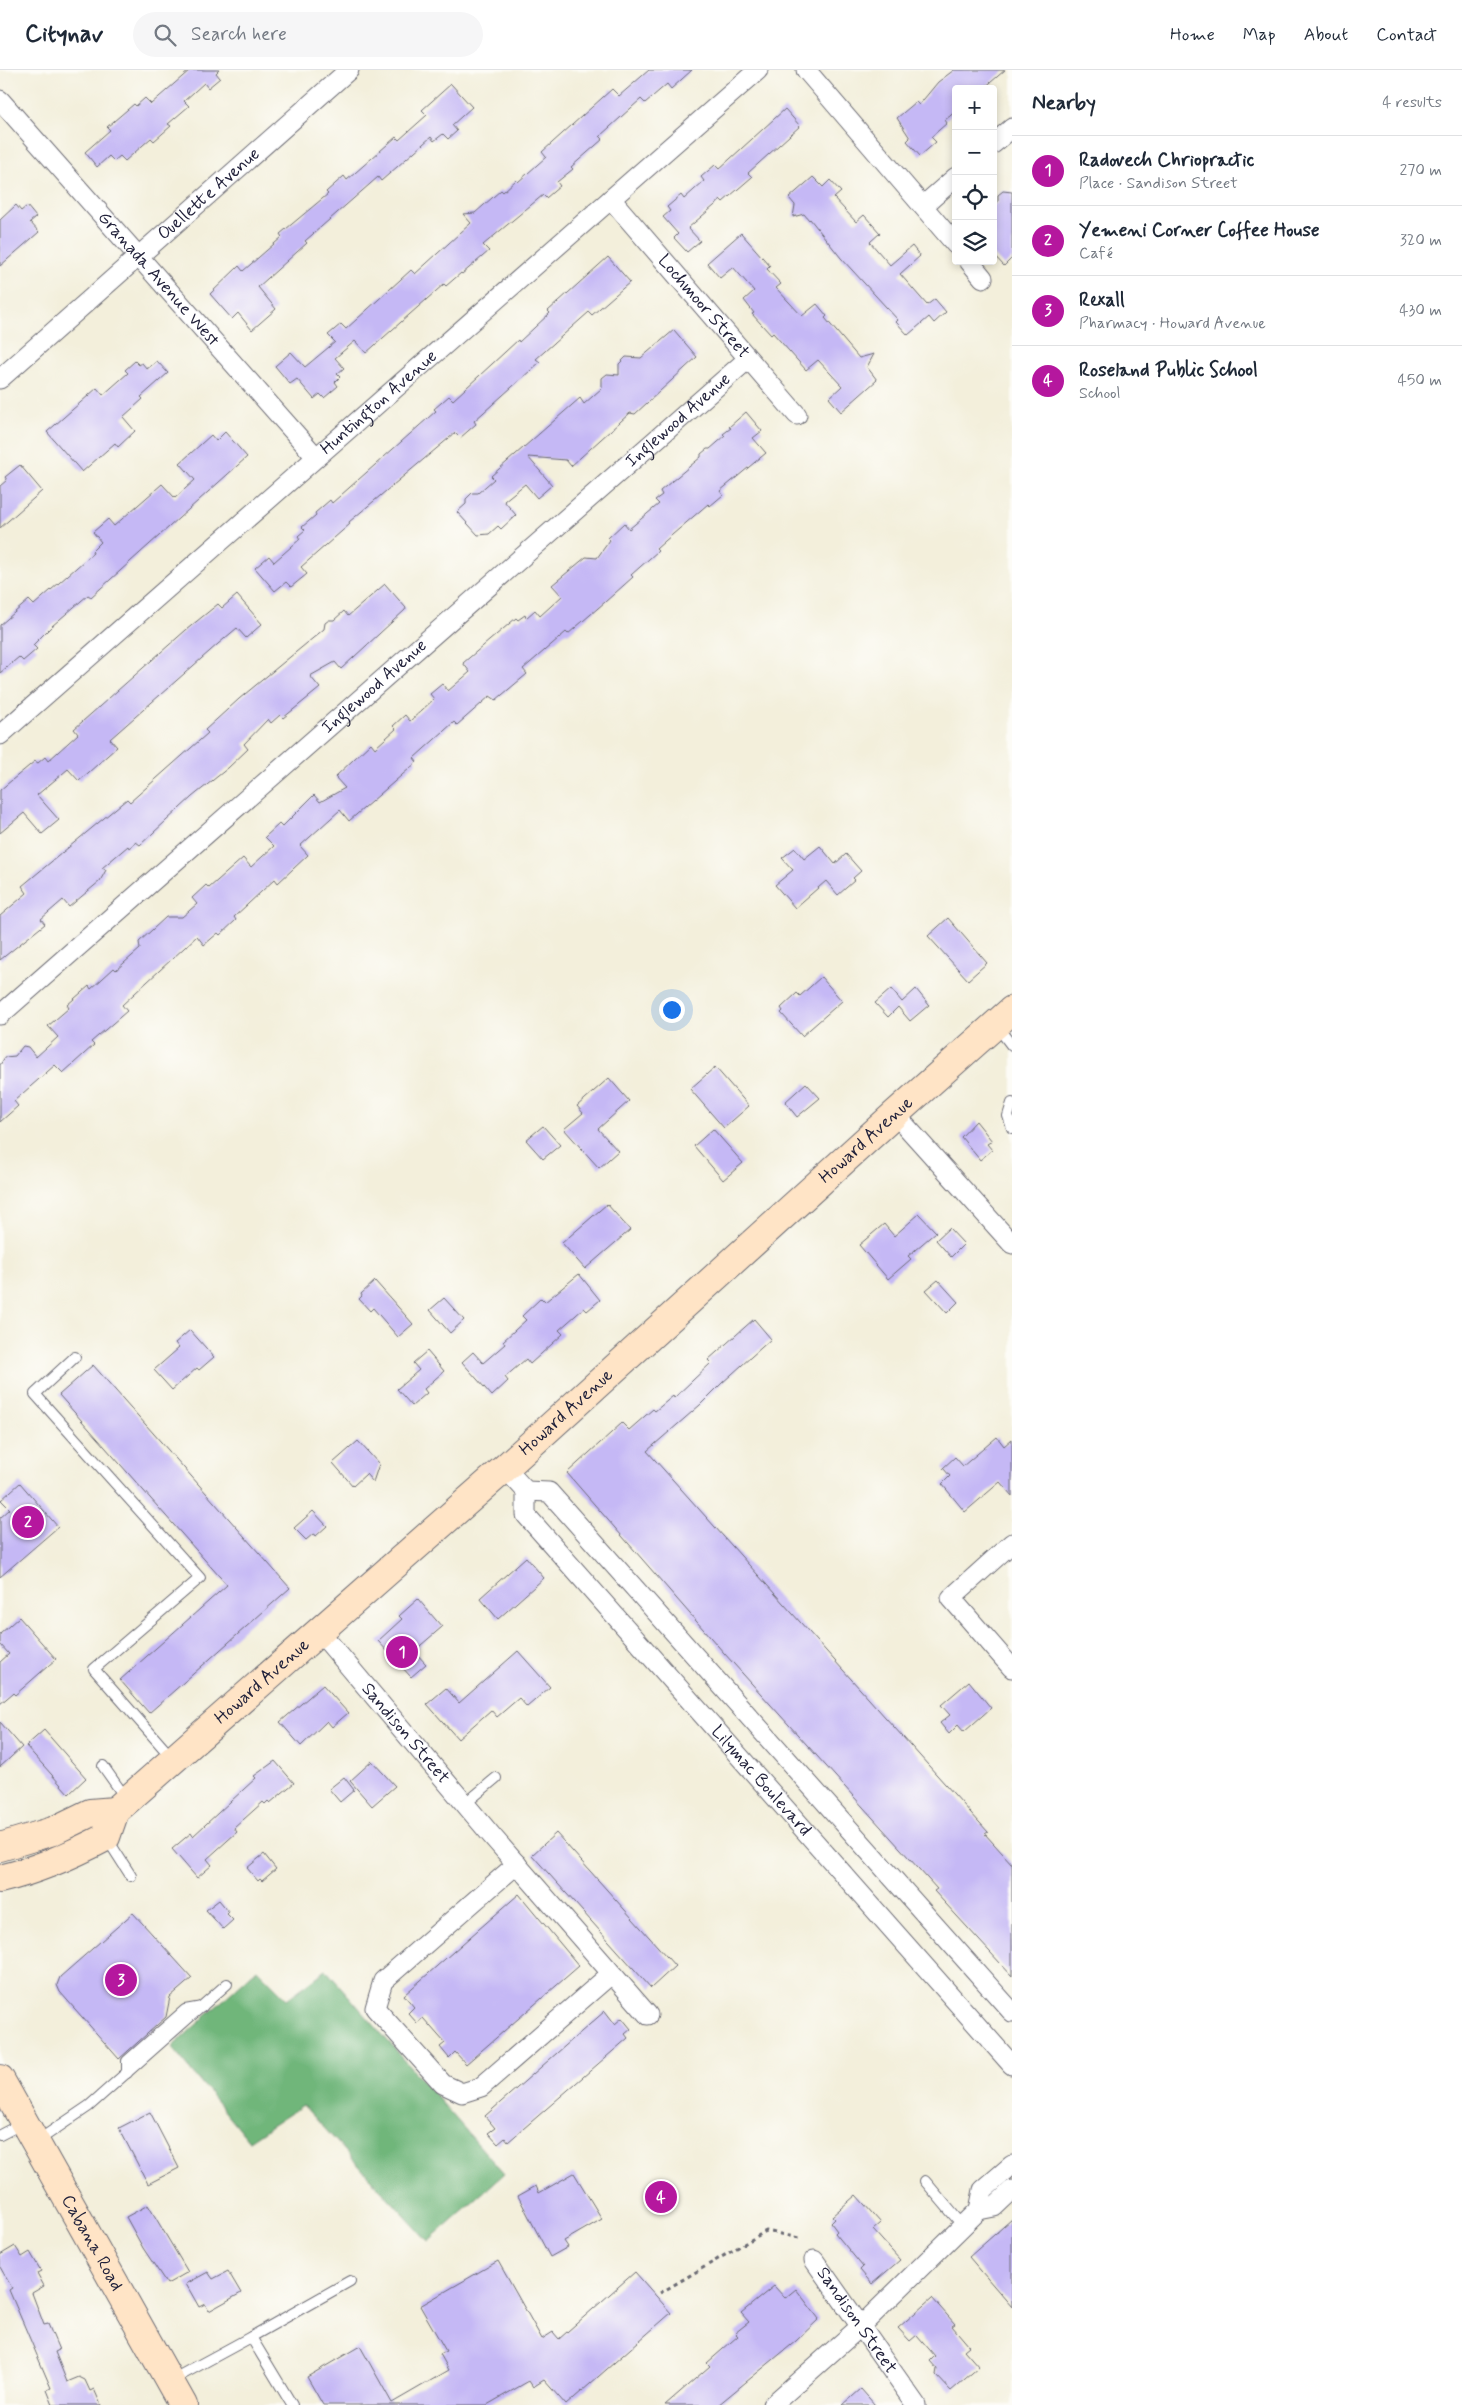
<!DOCTYPE html>
<html lang="en">
<head>
<meta charset="utf-8">
<style>
	body { margin:0; font-family:Mynerve,sans-serif; background:#f6f6f7; color:#1f2937 }
	.controls { position:absolute; right:15px; top:15px; display:grid; overflow:hidden; border-radius:5px; box-shadow:0 2px 8px #0003 }
	.controls button { width:45px; height:45px; display:grid; place-items:center; padding:0; border:0; border-bottom:1px solid #e0e1e3; background:#fff; color:#1f2937; font:25px sans-serif }
	.you { position:absolute; left:671px; top:939px; width:18px; height:18px; margin:-12px; border:4px solid #fff; border-radius:50%; background:#1a73e8; box-shadow:0 0 0 8px #1a73e833 }
	.badge { display:grid; place-items:center; width:32px; height:32px; border-radius:50%; background:#b5179e; color:#fff; font-size:16px; font-weight:700 }
	.pin { position:absolute; translate:-50% -50%; border:2px solid #fff; box-shadow:0 1px 5px #0006 }
	.list { margin:0; padding:0; list-style:none }
	h2 { display:flex; justify-content:space-between; align-items:center; height:65px; margin:0; padding:0 20px; font-size:21px }
	h2 small { font-size:16px; font-weight:400; color:#747a83 }
	.list li { display:grid; grid-template-columns:32px 1fr auto; gap:15px; align-items:center; box-sizing:border-box; height:70px; padding:0 20px; border-top:1px solid #e0e1e3 }
	.list b { display:block; font-size:19px; white-space:nowrap }
	.list p { margin:0; font-size:16px; white-space:nowrap; color:#747a83 }
	.list em { font-size:16px; font-style:normal; color:#747a83 }
	.icon { flex:none; width:28px; height:28px; fill:none; stroke:currentColor; stroke-width:2; stroke-linecap:round; stroke-linejoin:round }
	.map { position:relative; flex:none; width:1012px; height:2335px; overflow:hidden }
	header { display:flex; align-items:center; gap:30px; box-sizing:border-box; height:70px; padding:0 25px; background:#fff; border-bottom:1px solid #e0e1e3 }
	header strong { font-size:24px }
	nav { display:flex; gap:28px; margin-inline-start:auto; font-size:18px }
	.search { width:350px; height:45px; background:#f6f6f7; display:flex; align-items:center; gap:12px; box-sizing:border-box; padding:0 18px; border-radius:28px; color:#747a83; font-size:19px }
	main { display:flex }
	aside { flex:1; background:#fff }
	.map>svg:first-child { display:block }
</style>
</head>
<body>
<header>
<strong>Citynav</strong>
<div class="search"><svg class="icon" aria-label="search" viewBox="0 0 24 24"><circle cx="10" cy="10" r="6"/><path d="M15 15l6 6"/></svg>Search here</div>
<nav><a>Home</a><a>Map</a><a>About</a><a>Contact</a></nav>
</header>
<main>
<div class="map">
<svg width="1012" height="2335" viewBox="0 0 1012 2335">
	<rect width="100%" height="100%" fill="#fdfcf7"/>
	<filter id="ink" filterUnits="userSpaceOnUse"><feTurbulence type="fractalNoise" baseFrequency=".02" numOctaves="2"/><feDisplacementMap in="SourceGraphic" scale="10" xChannelSelector="R" yChannelSelector="G"/><feConvolveMatrix kernelMatrix="1 2 1 2 8 2 1 2 1" color-interpolation-filters="sRGB"/></filter>
	<filter id="wash" filterUnits="userSpaceOnUse"><feTurbulence type="fractalNoise" baseFrequency=".0096" numOctaves="4" result="noise"/><feDisplacementMap in="SourceGraphic" scale="20" xChannelSelector="R" yChannelSelector="G"/><feGaussianBlur stdDeviation="1.12" result="paint"/><feColorMatrix in="noise" values="0 0 0 0 0 0 0 0 0 0 0 0 0 0 0 0 0 1.4 0 .05"/><feComposite in="paint" operator="in"/></filter>
	<g filter="url(#wash)">
		<rect width="100%" height="100%" fill="#f3efdb"/>
		<polygon fill="#70b67a" stroke="#496c5a" points="257,1899 287,1929 326,1900 504,2104 428,2171 303,2035 249,2071 172,1977"/>
		<g id="blocks">
			<g fill="#c5b8f5">
				<polygon points="190,0 219,0 216,3 220,8 208,18 204,13 184,31 189,36 168,54 171,56 154,71 151,68 125,91 120,86 114,91 109,86 97,97 85,82 110,60 107,57 134,34 136,36 145,28 151,34"/>
				<polygon points="649,0 692,0 671,19 667,14 645,33 641,29 600,66 603,69 571,97 573,99 557,112 560,116 546,128 543,125 483,175 489,181 462,204 461,203 446,216 444,214 366,283 355,271 335,288 344,298 337,304 340,307 335,312 338,316 324,328 320,324 314,329 297,309 290,314 275,296 291,282 305,297 335,272 328,265 341,254 346,259 411,200 415,204 471,153 463,144 475,143 501,120 503,122 516,110 518,112 546,87 542,82 612,19 619,26"/>
				<polygon points="954,0 1005,0 983,19 956,19 956,41 945,50 947,53 931,67 936,72 920,86 907,71 910,68 897,48 916,32 919,35 938,12"/>
				<polygon points="451,14 472,37 452,55 457,61 448,69 443,64 434,71 431,67 381,111 378,107 305,171 307,173 258,217 276,239 252,260 238,243 232,249 210,224 239,196 243,201 282,167 280,164 328,124 326,122 344,106 347,110 396,67 399,70 427,45 422,40"/>
				<polygon points="785,39 800,56 748,103 752,107 723,132 721,130 688,158 700,171 687,182 674,168 678,164 663,147 670,141 667,137 681,125 684,129 704,111 701,107 715,95 719,99"/>
				<polygon points="813,107 823,117 830,110 841,122 834,128 856,152 864,145 880,163 870,172 890,195 912,176 920,186 900,204 927,235 935,229 946,242 934,253 929,247 908,265 896,252 898,250 841,188 810,149 809,150 804,144 793,147 795,135 789,128"/>
				<polygon points="1003,121 1012,122 1012,188 1004,196 993,184 993,136 998,132 998,125"/>
				<polygon points="16,135 21,141 27,136 36,147 30,152 39,162 0,196 0,150"/>
				<polygon points="741,163 770,196 767,199 781,214 776,218 802,246 817,234 827,246 825,248 859,288 874,284 867,297 877,310 841,342 829,328 842,316 818,290 806,300 773,263 771,265 752,244 754,243 744,230 754,221 733,197 720,208 707,193"/>
				<polygon points="608,187 630,212 592,245 589,242 536,289 540,292 474,351 476,354 460,368 455,363 349,452 350,454 301,497 307,504 291,517 286,512 275,521 255,498 269,486 274,492 300,469 298,466 305,460 302,457 316,445 315,443 330,430 332,433 436,341 434,339 449,326 453,330 518,270 519,272 550,243 548,241"/>
				<polygon points="674,260 697,287 635,344 630,343 571,396 566,390 528,387 552,415 537,428 525,414 504,431 516,445 501,459 498,456 489,464 478,465 457,442 466,434 466,429 472,423 478,423 494,409 491,406 580,328 584,334 602,318 602,308 607,304 619,305 619,294 626,287 641,288"/>
				<polygon points="135,291 139,295 142,293 147,299 157,291 168,303 141,327 143,329 123,347 135,361 118,377 115,373 82,402 47,362 97,318 103,325 128,303 125,300"/>
				<polygon points="746,342 762,361 753,368 766,383 720,421 723,425 710,436 708,434 665,471 656,479 658,481 631,505 633,507 605,532 568,564 566,562 523,599 527,604 496,630 490,626 457,655 454,652 414,688 417,692 349,751 340,740 300,776 308,785 278,813 275,809 234,847 236,850 220,865 218,863 204,875 197,866 122,935 127,941 91,972 94,975 63,1003 55,995 14,1031 18,1036 0,1052 0,995 5,987 15,986 23,976 28,977 36,987 58,967 48,956 69,938 67,935 89,916 91,919 114,898 116,900 140,879 139,872 166,847 182,847 197,834 192,828 206,815 209,818 243,788 251,797 274,776 265,767 279,754 282,757 314,725 320,732 345,718 335,707 371,673 375,678 396,659 393,656 405,645 410,651 434,629 430,624 442,614 448,621 470,602 463,593 516,548 518,550 525,545 526,548 535,540 540,546 562,526 552,515 586,487 597,488 610,470 608,468 624,453 629,459 659,434 655,430 662,425 660,421 701,387 701,384 707,379 710,379 725,366 723,364 731,358 729,357"/>
				<polygon points="225,362 247,387 91,527 88,525 52,556 33,575 37,579 23,591 19,587 0,603 0,555 29,530 34,535 93,483 92,481 101,472 93,462 108,449 114,456 162,414 175,428 195,410 180,393 211,365 216,371"/>
				<polygon points="20,395 42,421 0,458 0,416 7,410 5,407"/>
				<polygon points="385,514 406,538 405,540 341,599 335,592 310,606 320,618 283,648 280,645 271,653 268,649 244,674 248,679 228,698 192,727 140,775 136,772 129,778 128,776 102,798 106,800 100,811 69,837 63,830 41,849 45,854 0,890 0,846 27,823 22,816 127,729 130,732 208,663 205,660 239,629 324,559 325,553 329,550 334,550 344,541 348,546"/>
				<polygon points="237,525 262,554 246,568 237,558 218,574 110,669 117,677 79,711 68,699 37,725 59,750 42,764 24,743 0,763 0,720 35,691 38,693 45,687 48,691 78,664 74,659 186,560 218,534 222,538"/>
				<polygon points="820,776 835,794 846,784 861,801 853,808 855,810 838,825 826,811 795,838 775,815 793,800 782,788 795,778 804,789"/>
				<polygon points="948,848 987,893 968,910 928,866"/>
				<polygon points="821,907 842,931 802,966 781,943 783,941 781,938 797,923 800,926"/>
				<polygon points="891,919 902,932 916,919 929,935 910,951 898,937 888,947 875,933"/>
				<polygon points="715,997 749,1036 724,1058 690,1019"/>
				<polygon points="609,1008 629,1031 598,1059 618,1081 599,1098 564,1059 583,1043 577,1036"/>
				<polygon points="806,1013 820,1028 797,1047 785,1032"/>
				<polygon points="976,1051 992,1071 987,1074 992,1080 980,1090 961,1067"/>
				<polygon points="543,1056 560,1075 543,1089 526,1070"/>
				<polygon points="713,1059 743,1093 723,1110 694,1076"/>
				<polygon points="607,1134 630,1160 585,1199 562,1173"/>
				<polygon points="919,1144 936,1162 908,1186 911,1189 888,1209 859,1175 884,1154 894,1166"/>
				<polygon points="949,1158 964,1174 951,1187 936,1170"/>
				<polygon points="579,1204 600,1230 587,1241 584,1238 559,1260 563,1264 530,1294 526,1289 505,1307 508,1311 492,1326 462,1292 473,1282 483,1293 505,1274 503,1271 526,1250 522,1246 541,1228 545,1232"/>
				<polygon points="938,1210 958,1232 947,1243 926,1220"/>
				<polygon points="375,1211 413,1254 398,1267 373,1238 370,1241 359,1229 362,1226 361,1224"/>
				<polygon points="444,1228 464,1250 450,1263 430,1240"/>
				<polygon points="754,1249 771,1269 722,1313 700,1335 647,1381 988,1762 985,1764 1012,1794 1012,1906 934,1821 937,1819 724,1583 567,1403 622,1353 629,1360 653,1339 655,1341 673,1326 674,1328 711,1293 708,1290"/>
				<polygon points="190,1260 214,1287 199,1300 197,1298 172,1320 154,1300 179,1278 175,1273"/>
				<polygon points="427,1281 444,1301 424,1319 427,1323 412,1336 397,1319 419,1300 413,1293"/>
				<polygon points="93,1295 290,1518 149,1643 120,1610 227,1515 59,1325"/>
				<polygon points="997,1367 1004,1376 1012,1369 1012,1426 1000,1412 965,1442 942,1414 950,1406 943,1398 955,1387 963,1396"/>
				<polygon points="358,1371 379,1394 373,1412 366,1404 353,1416 333,1393"/>
				<polygon points="20,1413 58,1457 0,1507 0,1448 10,1439 1,1430"/>
				<polygon points="313,1441 327,1456 316,1466 313,1464 306,1470 294,1458"/>
				<polygon points="526,1487 544,1508 498,1549 480,1528"/>
				<polygon points="418,1529 442,1557 414,1581 426,1594 411,1607 378,1571 402,1549 399,1546"/>
				<polygon points="19,1547 56,1589 15,1625 13,1623 0,1634 0,1592 9,1584 0,1574 0,1564"/>
				<polygon points="518,1581 550,1617 527,1637 519,1628 497,1647 491,1640 458,1669 427,1634 446,1618 459,1633"/>
				<polygon points="969,1611 991,1638 964,1662 958,1655 949,1664 940,1653 950,1645 941,1635"/>
				<polygon points="323,1615 348,1643 332,1657 327,1651 301,1676 280,1652"/>
				<polygon points="0,1652 22,1677 0,1697"/>
				<polygon points="44,1660 86,1708 69,1724 26,1676"/>
				<polygon points="275,1691 294,1713 270,1733 268,1731 265,1734 263,1732 234,1758 237,1762 207,1789 212,1795 197,1808 172,1779 191,1763 193,1766 256,1708 254,1706"/>
				<polygon points="372,1691 395,1716 372,1736 350,1711"/>
				<polygon points="344,1707 354,1720 340,1732 329,1719"/>
				<polygon points="556,1763 675,1896 651,1918 532,1785"/>
				<polygon points="264,1784 276,1799 262,1811 260,1809 258,1811 247,1798"/>
				<polygon points="519,1824 579,1896 466,1994 455,1982 449,1988 440,1977 445,1973 423,1948 417,1953 408,1943 414,1937 404,1925"/>
				<polygon points="219,1830 229,1842 227,1844 233,1850 223,1859 206,1840"/>
				<polygon points="133,1843 192,1908 170,1927 166,1947 119,1989 60,1922 57,1915 60,1907"/>
				<polygon points="605,1941 615,1954 622,1948 631,1959 625,1964 628,1968 508,2072 505,2068 498,2074 488,2063 495,2058 485,2046"/>
				<polygon points="150,2042 179,2098 148,2114 119,2058"/>
				<polygon points="574,2103 602,2149 564,2171 568,2177 550,2187 518,2126 536,2116 539,2123"/>
				<polygon points="856,2125 881,2153 873,2160 900,2190 872,2214 860,2200 863,2197 835,2163 837,2161 831,2153 835,2149 832,2146"/>
				<polygon points="148,2135 188,2202 167,2214 143,2178 126,2147"/>
				<polygon points="1012,2149 1012,2237 969,2187"/>
				<polygon points="15,2176 22,2187 30,2182 41,2201 37,2203 44,2216 32,2223 44,2255 48,2254 59,2280 55,2282 67,2312 79,2307 85,2310 90,2321 94,2319 101,2335 53,2335 47,2320 51,2318 9,2220 12,2218 0,2197 0,2185"/>
				<polygon points="498,2191 542,2269 553,2262 559,2269 635,2202 671,2243 566,2335 544,2310 533,2317 529,2311 487,2335 323,2335 307,2307 360,2276 392,2333 449,2300 440,2284 446,2281 420,2236"/>
				<polygon points="228,2201 241,2223 209,2241 205,2234 199,2237 186,2214 208,2202 213,2209"/>
				<polygon points="774,2216 785,2228 796,2219 819,2249 796,2271 718,2335 665,2335 710,2296 707,2293 738,2266 735,2263 749,2252 741,2243"/>
				<polygon points="932,2228 955,2254 952,2256 969,2276 964,2280 979,2297 951,2321 936,2305 937,2299 930,2291 935,2286 917,2265 910,2271 898,2258"/>
				<polygon points="861,2319 875,2335 843,2335"/>
			</g>
		</g>
	</g>
	<g filter="url(#ink)">
		<use href="#blocks" fill-opacity="0" stroke="#6b6a73" stroke-width="1"/>
		<g fill="none" stroke-linecap="round" stroke-linejoin="round">
			<g stroke="#6b6a73" stroke-width="12">
				<g id="lane">
					<polyline points="996,955 1012,976"/>
					<polyline points="1012,1033 1008,1046 1012,1058"/>
					<polyline points="75,1287 35,1324 200,1508 94,1599 173,1689"/>
					<polyline points="103,1696 127,1730"/>
					<polyline points="465,1734 496,1708"/>
					<polyline points="106,1767 131,1806"/>
					<polyline points="127,2003 127,1991 185,1940 202,1937"/>
					<polyline points="0,2065 23,2053"/>
					<polyline points="36,2072 89,2036 227,1914"/>
					<polyline points="925,2111 963,2156"/>
					<polyline points="251,2267 350,2211"/>
					<polyline points="170,2311 251,2267 292,2335"/>
				</g>
			</g>
			<g stroke="#6b6a73" stroke-width="21">
				<g id="street">
					<polyline points="806,0 956,175"/>
					<path id="s1" d="M0,30l316,357"/>
					<polyline points="993,74 1012,58"/>
					<path id="s2" d="M611,129l186,216"/>
					<polyline points="923,136 956,107"/>
					<polyline points="969,191 983,208"/>
					<path id="s3" d="M0,309l349,-309"/>
					<path id="s4" d="M0,665l758,-665"/>
					<path id="s5" d="M0,945l748,-656"/>
					<polyline points="895,1044 1012,1174"/>
					<path id="s6" d="M505,1398l21,23v24l486,550"/>
					<polyline points="526,1421 549,1422 1012,1942"/>
					<polyline points="1012,1473 951,1528 1012,1598"/>
					<path id="s7" d="M319,1561l173,205 156,179"/>
					<polyline points="517,1794 383,1911 375,1938 443,2014 462,2023 481,2017 611,1904"/>
					<polyline points="979,2140 983,2120 1012,2095"/>
					<path id="s8" d="M814,2190l102,145"/>
					<polyline points="772,2335 861,2256 979,2140 994,2137 1012,2120"/>
				</g>
			</g>
			<g stroke="#6b6a73" stroke-width="30">
				<g id="secondary">
					<polyline points="0,1777 53,1761 90,1743 115,1741"/>
					<path id="s9" d="M0,1809c38,-9 72,-24 106,-42l9,-26 390,-343 390,-354 117,-104"/>
					<path id="s10" d="M0,2009l183,326"/>
				</g>
			</g>
			<polyline stroke="#6b6a73" stroke-width="3" stroke-dasharray="4 4" stroke-linecap="butt" points="660,2223 766,2161 799,2168"/>
			<use href="#lane" stroke="#fff" stroke-width="10"/>
			<use href="#street" stroke="#fff" stroke-width="19"/>
			<use href="#secondary" stroke="#ffe4c6" stroke-width="28"/>
		</g>
	</g>
	<g text-anchor="middle" dominant-baseline="central" stroke-width="5" stroke-linejoin="round" paint-order="stroke">
		<g font-size="18" fill="#22223b" stroke="#fdfcf7">
			<text stroke="none"><textPath href="#s3" startOffset="279">Ouellette Avenue</textPath></text>
			<text stroke="none"><textPath href="#s1" startOffset="239">Granada Avenue West</textPath></text>
			<text stroke="none"><textPath href="#s2" startOffset="142">Lochmoor Street</textPath></text>
			<text stroke="none"><textPath href="#s4" startOffset="504">Huntington Avenue</textPath></text>
			<text stroke="none"><textPath href="#s5" startOffset="902">Inglewood Avenue</textPath></text>
			<text stroke="none"><textPath href="#s5" startOffset="498">Inglewood Avenue</textPath></text>
			<text stroke="none"><textPath href="#s9" startOffset="1149">Howard Avenue</textPath></text>
			<text stroke="none"><textPath href="#s9" startOffset="744">Howard Avenue</textPath></text>
			<text stroke="none"><textPath href="#s9" startOffset="338">Howard Avenue</textPath></text>
			<text stroke="none"><textPath href="#s7" startOffset="134">Sandison Street</textPath></text>
			<text stroke="none"><textPath href="#s6" startOffset="410">Lilymac Boulevard</textPath></text>
			<text stroke="none"><textPath href="#s10" startOffset="188">Cabana Road</textPath></text>
			<text stroke="none"><textPath href="#s8" startOffset="74">Sandison Street</textPath></text>
		</g>
	</g>
</svg>
<div class="controls">
<button>+</button>
<button>−</button>
<button><svg class="icon" aria-label="locate" viewBox="0 0 24 24"><circle cx="12" cy="12" r="6"/><path d="M12 2v4M12 18v4M2 12h4M18 12h4"/></svg></button>
<button><svg class="icon" aria-label="layers" viewBox="0 0 24 24"><path d="M12 4l9 5-9 5-9-5zM3 14l9 5 9-5"/></svg></button>
</div>
<div class="you"></div>
<div class="pin badge" style="left:402px;top:1582px">1</div>
<div class="pin badge" style="left:28px;top:1452px">2</div>
<div class="pin badge" style="left:121px;top:1910px">3</div>
<div class="pin badge" style="left:661px;top:2127px">4</div>
</div>
<aside>
<h2>Nearby<small>4 results</small></h2>
<ul class="list">
<li><span class="badge">1</span><div><b>Radovech Chriopractic</b><p>Place · Sandison Street</p></div><em>270 m</em></li>
<li><span class="badge">2</span><div><b>Yemeni Corner Coffee House</b><p>Café</p></div><em>320 m</em></li>
<li><span class="badge">3</span><div><b>Rexall</b><p>Pharmacy · Howard Avenue</p></div><em>430 m</em></li>
<li><span class="badge">4</span><div><b>Roseland Public School</b><p>School</p></div><em>450 m</em></li>
</ul>
</aside>
</main>
</body>
</html>
